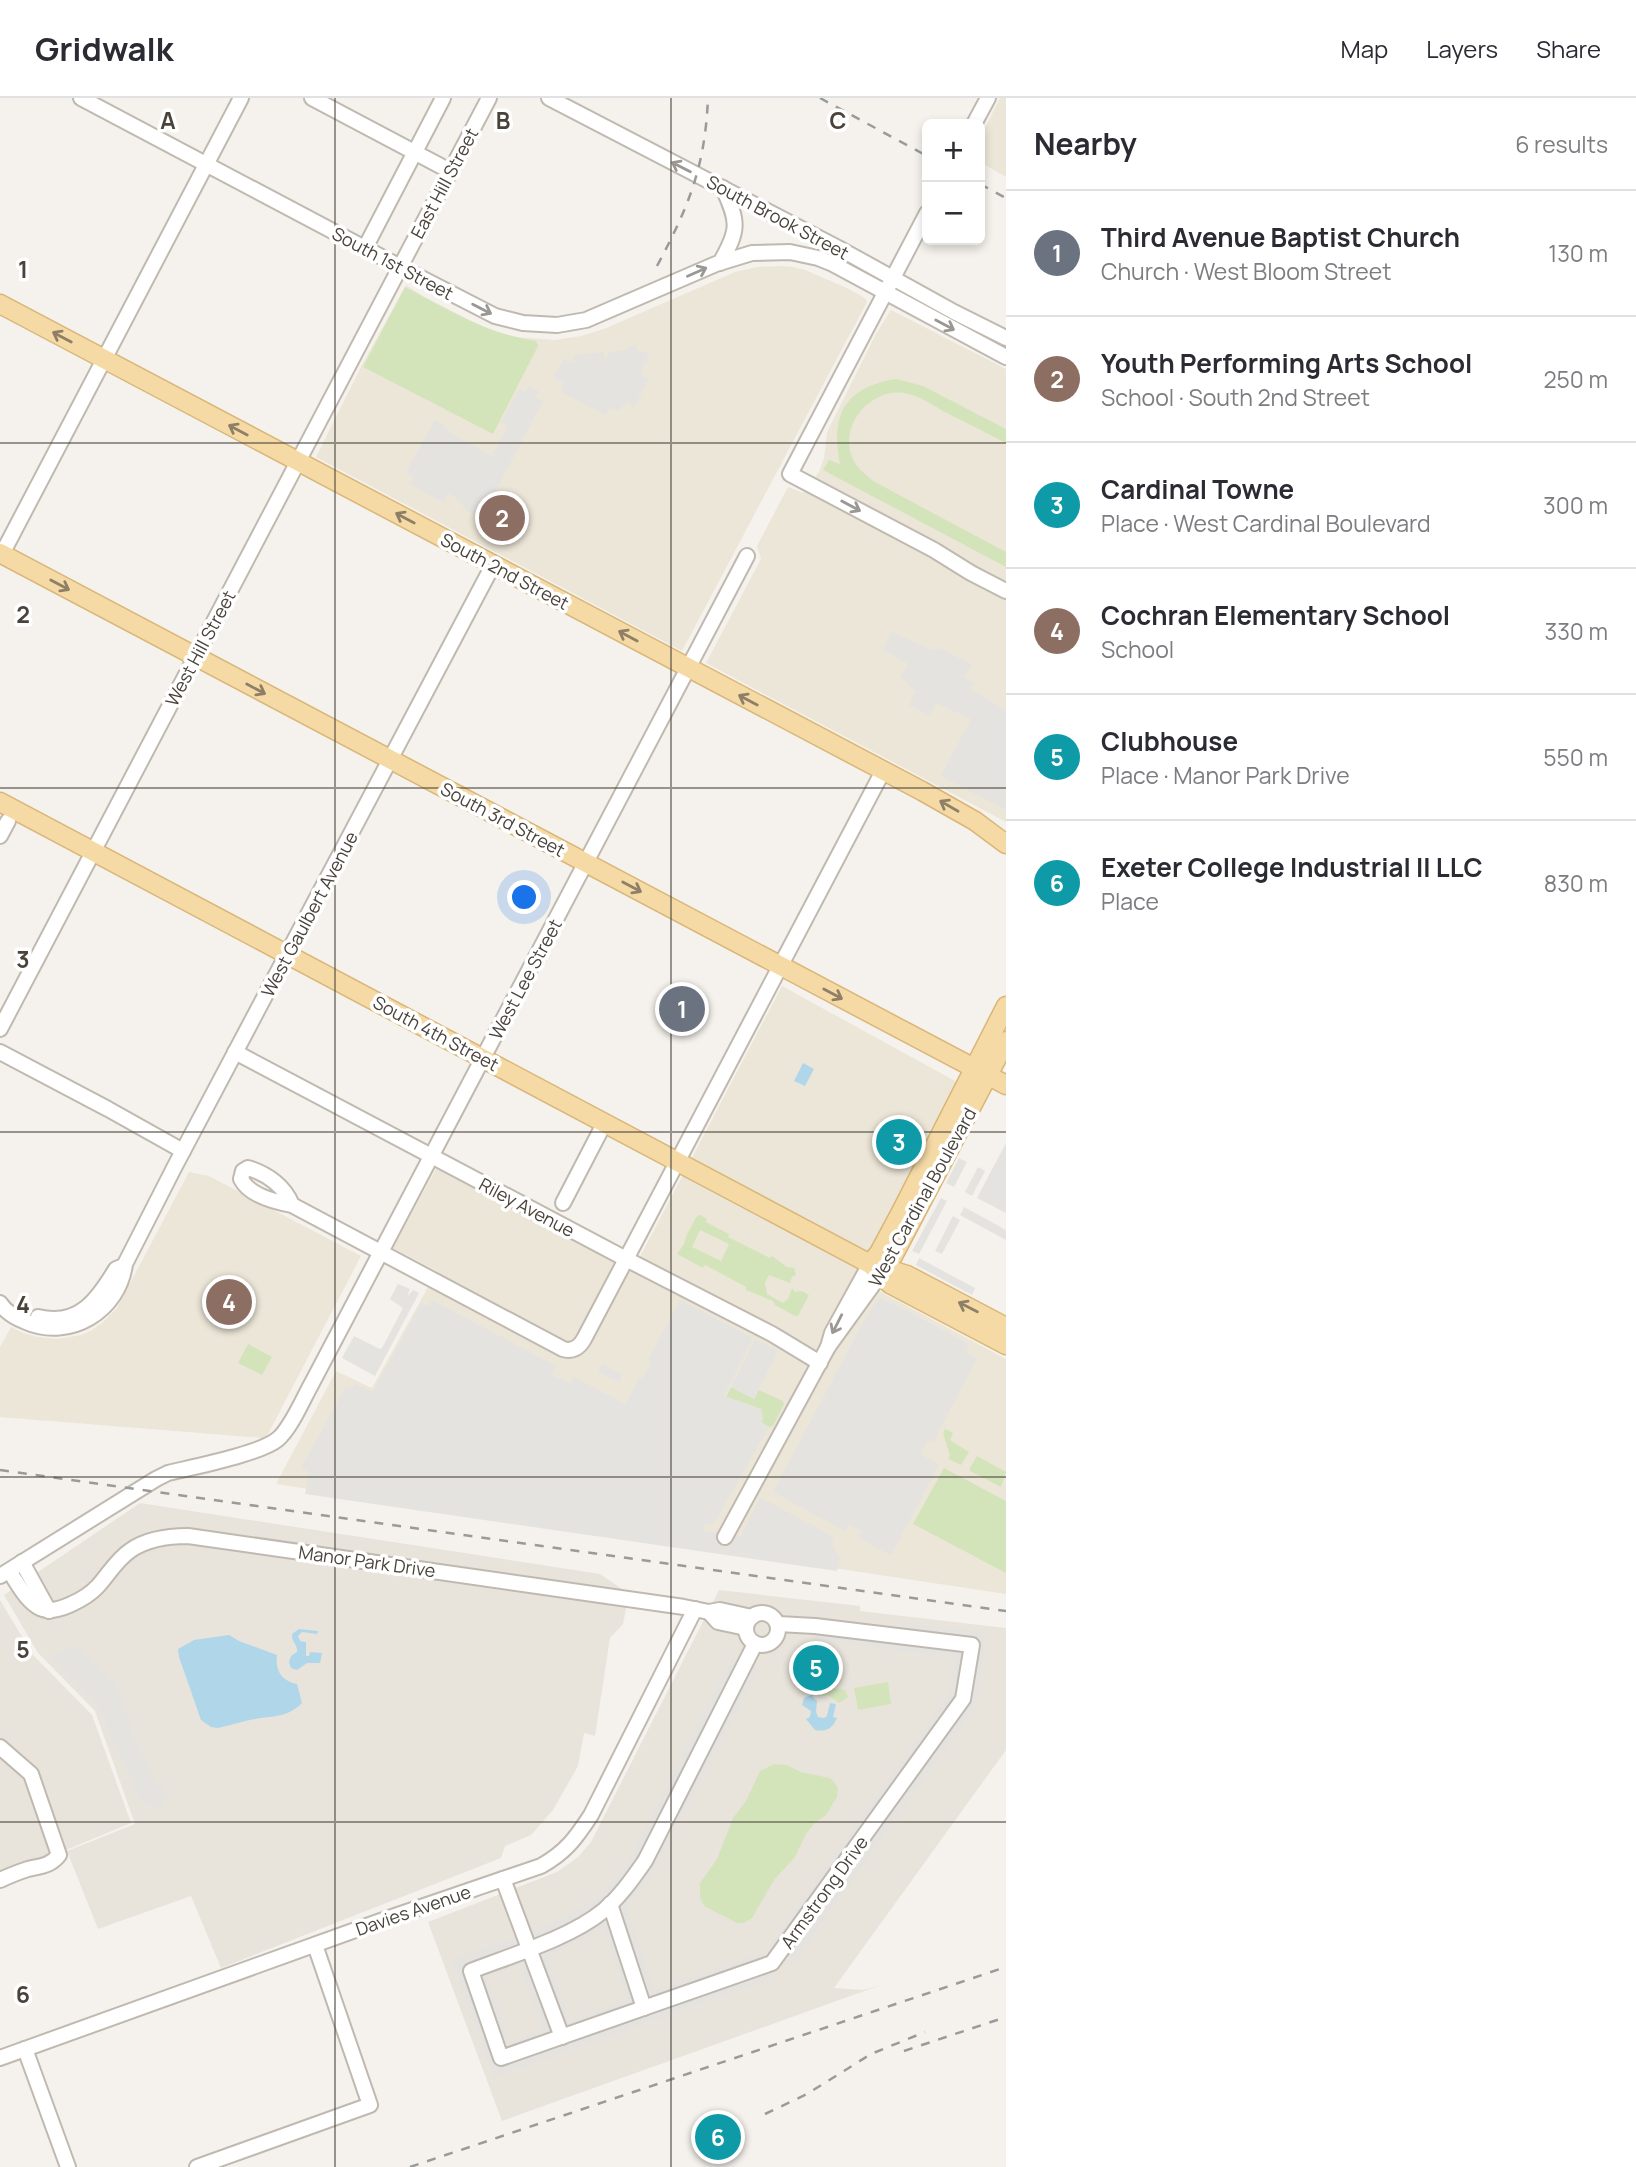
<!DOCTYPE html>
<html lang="en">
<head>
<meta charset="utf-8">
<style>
	body { margin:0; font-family:Manrope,sans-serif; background:#f2f2f3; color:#2b2b33 }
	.controls { position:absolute; right:21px; top:21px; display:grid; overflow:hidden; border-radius:10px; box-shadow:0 4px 10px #0003 }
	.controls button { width:63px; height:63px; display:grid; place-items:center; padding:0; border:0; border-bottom:2px solid #e1e1e2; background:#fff; color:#2b2b33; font:35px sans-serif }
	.you { position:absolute; left:525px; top:800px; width:24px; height:24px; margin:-18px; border:5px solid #fff; border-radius:50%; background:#1a73e8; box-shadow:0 0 0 10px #1a73e833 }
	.badge { display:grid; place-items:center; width:46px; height:46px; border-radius:50%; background:#db2777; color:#fff; font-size:23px; font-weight:700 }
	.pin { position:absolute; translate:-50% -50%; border:4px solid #fff; box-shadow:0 2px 7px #0006 }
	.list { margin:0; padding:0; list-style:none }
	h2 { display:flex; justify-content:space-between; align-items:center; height:91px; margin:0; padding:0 28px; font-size:30px }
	h2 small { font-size:23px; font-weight:400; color:#7c7c81 }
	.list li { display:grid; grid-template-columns:46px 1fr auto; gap:21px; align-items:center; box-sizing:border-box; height:126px; padding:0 28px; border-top:2px solid #e1e1e2 }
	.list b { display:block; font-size:26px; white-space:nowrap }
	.list p { margin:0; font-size:23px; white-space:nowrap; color:#7c7c81 }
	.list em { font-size:23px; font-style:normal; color:#7c7c81 }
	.map { position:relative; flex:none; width:1006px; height:2069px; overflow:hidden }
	header { display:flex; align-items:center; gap:42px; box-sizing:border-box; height:98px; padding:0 35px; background:#fff; border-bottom:2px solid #e1e1e2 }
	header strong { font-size:33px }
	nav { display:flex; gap:38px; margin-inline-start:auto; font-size:24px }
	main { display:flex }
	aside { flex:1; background:#fff }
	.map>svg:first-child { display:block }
</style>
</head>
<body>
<header>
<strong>Gridwalk</strong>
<nav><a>Map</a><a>Layers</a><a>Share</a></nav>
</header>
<main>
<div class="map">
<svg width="1006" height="2069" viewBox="0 0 1006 2069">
	<rect width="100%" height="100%" fill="#f5f2ed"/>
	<g fill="#e8e4db">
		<polygon points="140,1405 600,1476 622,1491 627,1506 623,1526 610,1540 595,1638 584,1635 578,1668 553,1712 531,1737 505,1748 501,1760 221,1870 191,1798 98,1831 67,1753 135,1726 95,1613 38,1555 4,1497"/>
		<polygon points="719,1492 860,1508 860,1513 1006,1530 1006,1652 834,1890 863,1892 881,1887 502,2023 428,1824 557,1774 578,1759 591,1744"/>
		<polygon points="0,1502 33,1557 92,1617 131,1725 49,1759 0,1776"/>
	</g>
	<g fill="#ece6d8">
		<polygon points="1000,0 1006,0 1006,79 980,64 980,40"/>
		<polygon points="779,168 793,169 805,172 847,190 865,200 867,204 682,553 316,359 362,267 406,187 423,198 485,230 514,239 555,242 581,238 604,231 735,174 757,169"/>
		<polygon points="891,212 1006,271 1006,724 706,565 761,461 757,448 788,389 803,395 819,374 824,360 827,334 877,234"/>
		<polygon points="782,888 957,984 855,1180 1006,1261 1006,1496 276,1386 336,1273 372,1290 437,1173 393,1150 437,1069 632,1174"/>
		<polygon points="189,1074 209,1078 361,1158 268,1336 262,1340 0,1319 0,1249 11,1229 23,1235 38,1239 58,1241 81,1237 92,1232 102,1225 117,1210"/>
	</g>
	<g fill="#d4e4ba" fill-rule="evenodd">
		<path d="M405,189c46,24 80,46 131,54l2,5 -45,88 -130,-67z"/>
		<path d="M896,281l27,7 83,43v14c-21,-11 -42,-21 -63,-32 -12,-7 -25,-16 -39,-18 -33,-5 -65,32 -52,64 4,10 13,17 21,24l133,71v15l-183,-97 6,-10 11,4c-10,-49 5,-77 56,-85z"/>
		<path d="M700,1117l7,4 -1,3 23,12 -1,3 42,21 2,-2 15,11 7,1 2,7 -4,2 -2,6 -21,-8 -4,8 2,11 16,9 5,-4 4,-11 3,4 7,-1 7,4 -11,21h-3l-20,-11 -2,-4 -27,-11v-3l-41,-22 -2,3 -26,-14 7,-10 3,-10 10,-18zM700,1132l29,14 -8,17 -29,-14z"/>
		<polygon points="248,1246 272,1259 262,1277 238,1265"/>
		<polygon points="731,1289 754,1301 759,1292 783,1303 784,1306 773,1328 769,1329 761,1324 763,1320 761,1311 726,1299"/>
		<polygon points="945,1331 953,1335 950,1342 969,1354 961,1367 948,1361 950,1357 943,1335"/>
		<polygon points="977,1358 1006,1374 1001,1389 970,1373 970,1370"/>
		<polygon points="944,1370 1006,1403 1006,1475 913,1426"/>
		<polygon points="888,1584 891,1606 858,1612 854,1590"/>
		<polygon points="817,1588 845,1592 848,1599 839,1605 828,1597 818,1598"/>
		<polygon points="774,1666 787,1667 801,1674 830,1680 835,1685 838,1691 837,1699 826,1717 815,1725 806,1736 795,1759 774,1782 752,1820 744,1825 737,1825 704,1808 700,1800 700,1785 717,1761 733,1720 746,1703 760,1673"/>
	</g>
	<g fill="#e4e3e0" fill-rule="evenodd">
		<polygon points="635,247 639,254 646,253 649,263 643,267 641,277 649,281 634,309 627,305 618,312 609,310 605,317 561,294 564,285 554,280 563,261 572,264 574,263 574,257 603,254 606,263 608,255 624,252"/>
		<polygon points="529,289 539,293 536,299 543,303 484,415 479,420 465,412 461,404 450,396 448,396 443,404 411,387 413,379 406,374 435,322 441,325 451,335 492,358 508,328 501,324 519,291 525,294"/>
		<polygon points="892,534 931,552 940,550 972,567 963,579 973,585 971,592 1006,612 1006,712 941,678 971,621 936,605 929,617 909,607 916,594 901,579 909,566 882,552"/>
		<polygon points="1006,1045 1006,1115 977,1100"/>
		<polygon points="959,1060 967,1064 954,1089 946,1085"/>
		<polygon points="978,1069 985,1073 972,1098 965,1094"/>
		<polygon points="941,1100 947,1103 919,1156 912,1153"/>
		<polygon points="964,1109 1006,1132 1006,1142 960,1117"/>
		<polygon points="953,1118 960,1122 942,1156 935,1153"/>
		<polygon points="919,1160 975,1190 972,1197 916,1167"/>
		<polygon points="398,1186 410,1191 407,1199 413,1192 419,1195 375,1278 342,1260 354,1238 380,1251 382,1250 403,1210 390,1201"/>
		<polygon points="882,1200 969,1246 966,1254 977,1260 933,1344 927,1343 920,1356 939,1367 891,1457 858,1440 861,1433 849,1427 845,1433 773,1394 865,1221 878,1201"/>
		<polygon points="432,1202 556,1268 552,1277 570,1285 574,1279 625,1306 640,1279 643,1280 652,1264 648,1262 680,1202 753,1240 724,1298 761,1311 763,1320 761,1324 769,1329 716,1422 712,1426 705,1426 703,1433 741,1438 760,1399 834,1439 831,1445 840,1460 837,1473 305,1396 309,1374 301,1370 346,1288 352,1291 355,1286 373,1294 421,1205 428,1208"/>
		<polygon points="755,1241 778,1253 754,1301 731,1289"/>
		<polygon points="602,1266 623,1276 619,1284 598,1274"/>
		<polygon points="901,1524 986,1535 976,1608 794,1863 770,1848 949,1597 955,1560 814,1541 815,1528 899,1538"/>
		<polygon points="78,1548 116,1586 131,1630 153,1680 168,1696 157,1713 139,1700 98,1608 65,1576 51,1557"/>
		<path d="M732,1560l26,11 -100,193 -11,19 -21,26 28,84 111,-39 8,26 -279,99 -42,-117 110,-41 39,-25 30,-36zM604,1829l24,73 -58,21 -23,-66 21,-9zM519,1867l25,64 -34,13 -23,-65z"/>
	</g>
	<g fill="#b0d6ea">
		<polygon points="803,965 814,971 805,988 794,983"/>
		<path d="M299,1531l19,2 -1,3 -15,-2 -4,4 2,5 6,1v14h3l1,-4 12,1 -2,10h-13l-10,7 -6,-2 -2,-6 2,-6 6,-4c1,-7 -6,-11 -5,-18z"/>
		<path d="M229,1537l10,6 38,14c-2,15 4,26 20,29l5,19c-13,13 -25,13 -41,15 -14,2 -29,7 -43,10l-7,-1 -10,-7 -22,-63 -1,-8 16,-9z"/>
		<path d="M813,1596v3l4,4 -1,11 2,5 6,1 3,-2 3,-13 6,1 -3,13 4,1c-5,11 -11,14 -22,12l-9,-11 4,-2 1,-6 -9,-6 2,-7z"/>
	</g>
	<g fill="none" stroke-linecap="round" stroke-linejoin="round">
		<g stroke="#c0b9b0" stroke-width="18">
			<g id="minor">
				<polyline points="81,0 425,182 495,218 523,225 557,227 586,222 716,166 752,155 790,154 818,160 833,166 1006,259"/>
				<polyline points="312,0 450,73"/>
				<polyline points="549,0 842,152 954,214 1006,240"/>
				<polyline points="974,26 988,0"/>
				<polyline points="927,115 790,376 934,452 971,475 1006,493"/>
				<polyline points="365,150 443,0"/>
				<path d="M720,165c19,-33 19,-40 3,-75"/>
				<polyline points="2,456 241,0"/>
				<polyline points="0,738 8,723"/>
				<polyline points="0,931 489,0"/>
				<polyline points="0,954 108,1011 183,1053"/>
				<polyline points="235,954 626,1161 772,1236 820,1265"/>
				<polyline points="563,1105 605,1024"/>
				<path d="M292,1107c-17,-3 -43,-10 -51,-26l2,-8 5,-3c20,6 37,19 44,37l271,144c9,3 16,-1 21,-10l299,-568"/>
				<polyline points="870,1166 832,1235 828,1249 880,1177"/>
				<path d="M0,1205c6,10 16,15 26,19 44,19 93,-11 99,-58l50,-98 318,-601"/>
				<path d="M38,1219c41,10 60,-18 78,-48l5,-2"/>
				<polyline points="725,1439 828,1249"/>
				<polyline points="22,1464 49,1513"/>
				<path d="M9,1473c8,11 17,30 31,37 15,8 47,-10 58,-22 11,-12 18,-26 33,-36 16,-11 37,-14 57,-14l496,71 25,5"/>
				<path d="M0,1478l156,-97 12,-6c25,-6 92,-19 110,-34 13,-11 25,-40 34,-56l435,-827"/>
				<circle cx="762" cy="1531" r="16"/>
				<polyline points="746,1530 718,1524 709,1514 720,1512 752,1519"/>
				<path d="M755,1546l-110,217c-12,17 -25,36 -42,50 -33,27 -91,44 -132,60l30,87 271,-95 191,-264 9,-54 -157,-19 -37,-2"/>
				<path d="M0,1649l31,27 28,81c-9,11 -18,11 -31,14 -10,3 -19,7 -28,11"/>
				<polyline points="503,1781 562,1939"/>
				<polyline points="610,1806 644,1910"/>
				<polyline points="25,1951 68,2069"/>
				<path d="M0,1960l386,-139 155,-53c25,-14 35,-28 50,-51l104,-206"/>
				<polyline points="197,2069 370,2007 315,1847"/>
			</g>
		</g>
		<g stroke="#d9b677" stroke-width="21">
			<g id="major">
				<polyline points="0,206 922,693 975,723 1006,746"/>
				<polyline points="0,455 1006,987"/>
				<polyline points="0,704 870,1166 907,1177 1006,1229"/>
				<polyline points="870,1166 879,1155 902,1112 1006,908"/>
				<polyline points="873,1169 890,1186 1006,1247"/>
				<polyline points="880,1177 893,1158 1006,943"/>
			</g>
		</g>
		<use href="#minor" stroke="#fff" stroke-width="14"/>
		<use href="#major" stroke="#f5daa6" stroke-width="18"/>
		<g stroke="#9a9a9a" stroke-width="2.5" stroke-dasharray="9 9" stroke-linecap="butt">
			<polyline points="820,0 927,58"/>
			<polyline points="980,86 1006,100"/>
			<path d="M657,168c32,-60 48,-99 51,-168"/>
			<polyline points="0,1372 1006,1513"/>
			<polyline points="904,1953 1006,1919"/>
			<polyline points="765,2016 807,1996 871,1956 925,1934"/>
			<polyline points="410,2069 1006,1869"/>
		</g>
	</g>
	<defs><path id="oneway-shaft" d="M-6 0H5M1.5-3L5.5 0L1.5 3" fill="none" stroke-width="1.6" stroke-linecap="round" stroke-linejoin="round" transform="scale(1.75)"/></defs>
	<g stroke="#9b9893">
		<use href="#oneway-shaft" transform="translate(681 69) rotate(-153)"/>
		<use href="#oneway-shaft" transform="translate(697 174) rotate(-24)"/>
		<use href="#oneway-shaft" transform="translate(482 211) rotate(27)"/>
		<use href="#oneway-shaft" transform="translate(945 227) rotate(28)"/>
		<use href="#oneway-shaft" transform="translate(851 408) rotate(28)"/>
		<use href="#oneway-shaft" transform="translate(837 1226) rotate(117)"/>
	</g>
	<g stroke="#8e7f66">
		<use href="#oneway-shaft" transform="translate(62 239) rotate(-152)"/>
		<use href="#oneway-shaft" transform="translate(238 332) rotate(-152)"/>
		<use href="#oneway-shaft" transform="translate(405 420) rotate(-152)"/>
		<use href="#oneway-shaft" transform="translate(60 487) rotate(28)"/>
		<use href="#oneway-shaft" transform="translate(628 538) rotate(-152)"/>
		<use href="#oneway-shaft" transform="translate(256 591) rotate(28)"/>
		<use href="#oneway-shaft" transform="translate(748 602) rotate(-152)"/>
		<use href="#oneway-shaft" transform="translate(949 708) rotate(-150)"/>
		<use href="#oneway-shaft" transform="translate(632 789) rotate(28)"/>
		<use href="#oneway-shaft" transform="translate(833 896) rotate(28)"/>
		<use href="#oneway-shaft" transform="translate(968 1209) rotate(-153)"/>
	</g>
	<path fill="none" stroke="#49433b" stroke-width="2" stroke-opacity="0.55" d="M335,0v2069M671,0v2069M0,345h1006M0,690h1006M0,1034h1006M0,1379h1006M0,1724h1006"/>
	<g text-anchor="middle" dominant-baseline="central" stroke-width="7" stroke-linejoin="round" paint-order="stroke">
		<g font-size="18" fill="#49433b" stroke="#fff">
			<text transform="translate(444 85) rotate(-62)">East Hill Street</text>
			<text transform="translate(778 119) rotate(28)">South Brook Street</text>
			<text transform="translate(393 165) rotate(28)">South 1st Street</text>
			<text transform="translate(505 473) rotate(28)">South 2nd Street</text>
			<text transform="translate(200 550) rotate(-62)">West Hill Street</text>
			<text transform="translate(503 721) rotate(28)">South 3rd Street</text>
			<text transform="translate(309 816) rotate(-62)">West Gaulbert Avenue</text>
			<text transform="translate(525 881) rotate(-62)">West Lee Street</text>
			<text transform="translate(436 935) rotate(28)">South 4th Street</text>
			<text transform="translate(922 1099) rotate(-61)">West Cardinal Boulevard</text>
			<text transform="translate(527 1109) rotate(28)">Riley Avenue</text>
			<text transform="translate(367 1463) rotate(8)">Manor Park Drive</text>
			<text transform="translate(824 1794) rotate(-54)">Armstrong Drive</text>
			<text transform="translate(413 1812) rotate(-19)">Davies Avenue</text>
		</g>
	</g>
	<g font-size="23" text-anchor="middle" font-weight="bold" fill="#49433b" stroke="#fff" stroke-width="7" stroke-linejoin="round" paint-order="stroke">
		<text x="168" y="31">A</text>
		<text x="503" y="31">B</text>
		<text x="838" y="31">C</text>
		<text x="23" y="180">1</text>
		<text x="23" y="525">2</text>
		<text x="23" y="870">3</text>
		<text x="23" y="1215">4</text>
		<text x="23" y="1560">5</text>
		<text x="23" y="1905">6</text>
	</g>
</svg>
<div class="controls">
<button>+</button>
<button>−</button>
</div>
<div class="you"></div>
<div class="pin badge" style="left:682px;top:911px;background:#6b7280">1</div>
<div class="pin badge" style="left:502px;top:420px;background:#8d6e63">2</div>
<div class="pin badge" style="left:899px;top:1044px;background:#0f9aa8">3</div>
<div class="pin badge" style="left:229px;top:1204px;background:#8d6e63">4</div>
<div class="pin badge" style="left:816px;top:1570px;background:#0f9aa8">5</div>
<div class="pin badge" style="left:718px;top:2039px;background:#0f9aa8">6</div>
</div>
<aside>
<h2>Nearby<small>6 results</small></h2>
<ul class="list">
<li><span class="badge" style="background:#6b7280">1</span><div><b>Third Avenue Baptist Church</b><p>Church · West Bloom Street</p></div><em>130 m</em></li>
<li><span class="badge" style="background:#8d6e63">2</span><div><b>Youth Performing Arts School</b><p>School · South 2nd Street</p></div><em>250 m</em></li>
<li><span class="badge" style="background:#0f9aa8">3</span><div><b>Cardinal Towne</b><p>Place · West Cardinal Boulevard</p></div><em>300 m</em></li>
<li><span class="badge" style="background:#8d6e63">4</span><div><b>Cochran Elementary School</b><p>School</p></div><em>330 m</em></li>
<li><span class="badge" style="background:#0f9aa8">5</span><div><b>Clubhouse</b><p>Place · Manor Park Drive</p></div><em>550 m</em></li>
<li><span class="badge" style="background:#0f9aa8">6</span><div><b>Exeter College Industrial II LLC</b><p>Place</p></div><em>830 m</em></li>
</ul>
</aside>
</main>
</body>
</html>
